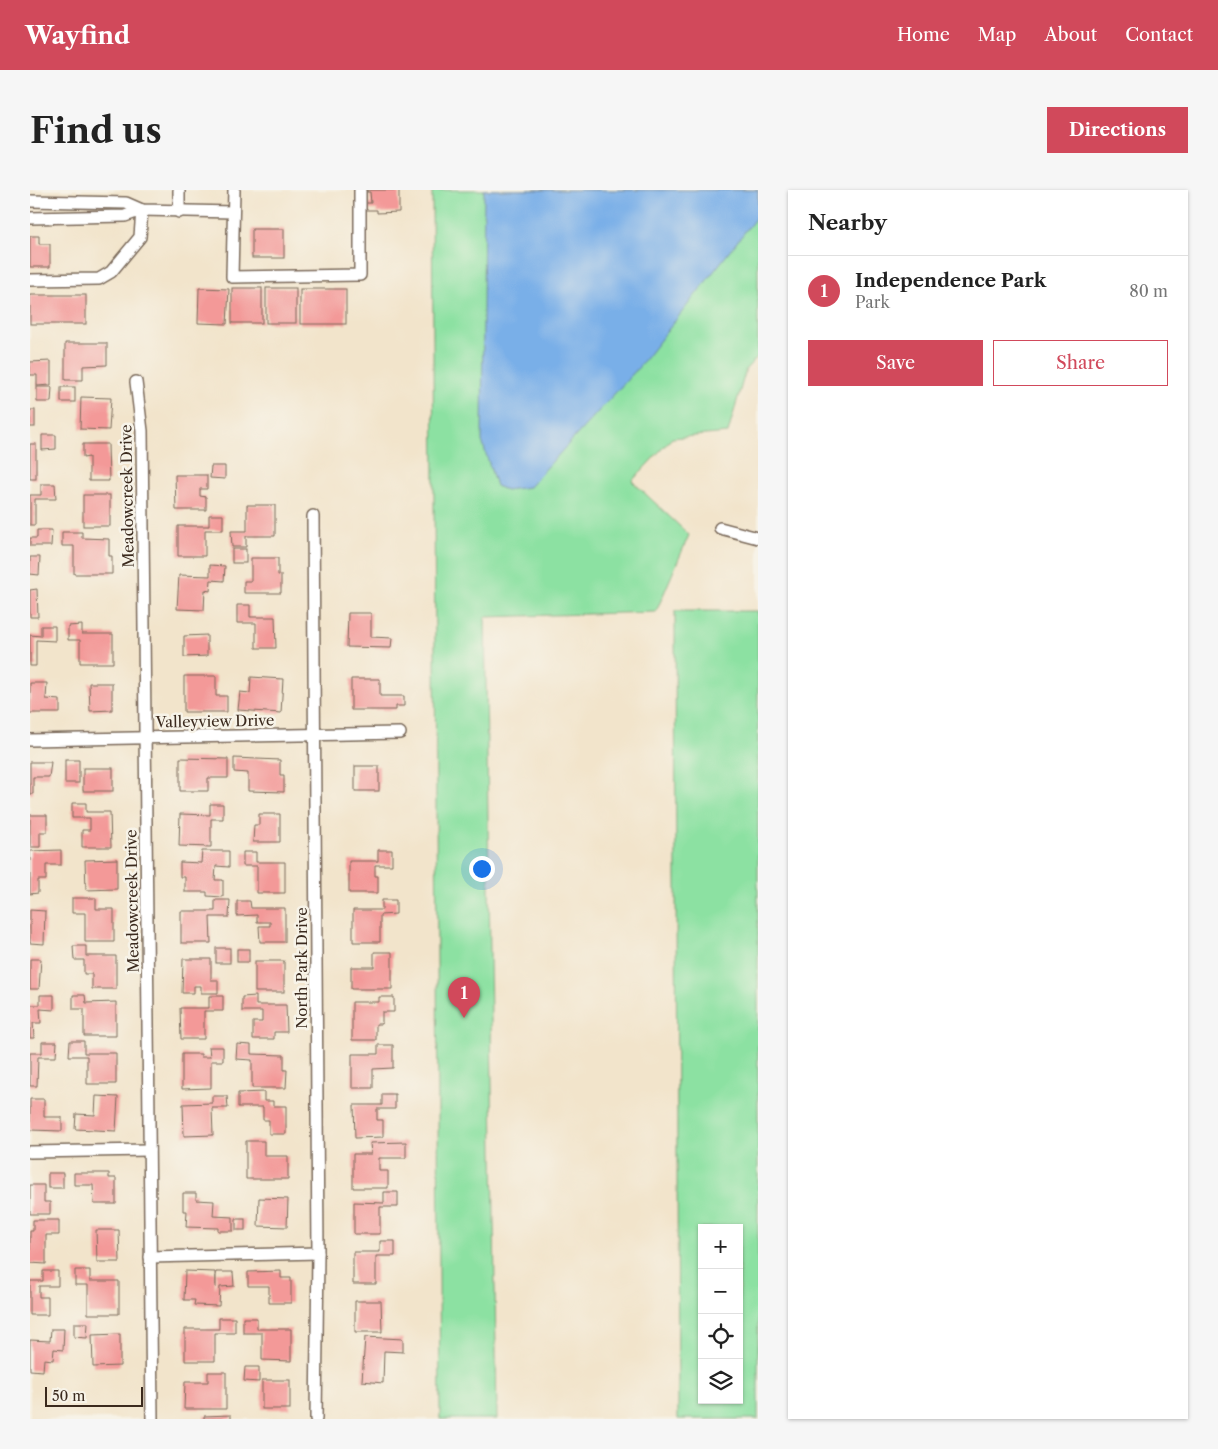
<!DOCTYPE html>
<html lang="en">
<head>
<meta charset="utf-8">
<style>
	body { margin:0; font-family:"Libre Caslon Text",serif; background:#f6f6f6; color:#222 }
	.controls { position:absolute; right:15px; bottom:15px; display:grid; overflow:hidden; border-radius:0px; box-shadow:0 1px 4px #0004 }
	.controls button { width:45px; height:45px; display:grid; place-items:center; padding:0; border:0; border-bottom:1px solid #e0e0e0; background:#fff; color:#222; font:25px sans-serif }
	.scale { position:absolute; left:15px; bottom:12px; width:98px; box-sizing:border-box; padding-left:5px; border:2px solid #3b2a1e; border-top:0; font-size:14px; line-height:18px; white-space:nowrap; color:#3b2a1e; -webkit-text-stroke:4px #f7f3e8; paint-order:stroke }
	.you { position:absolute; left:451px; top:678px; width:18px; height:18px; margin:-12px; border:4px solid #fff; border-radius:50%; background:#1a73e8; box-shadow:0 0 0 8px #1a73e833 }
	.badge { display:grid; place-items:center; width:32px; height:32px; border-radius:50%; background:#d1495b; color:#fff; font-size:16px; font-weight:700 }
	.pin { position:absolute; translate:-50% -41px; filter:drop-shadow(0 1px 2px #0008) }
	.pin::after { content:''; position:absolute; top:26px; width:18px; height:15px; background:inherit; clip-path:polygon(0 0,100% 0,50% 100%) }
	.list { margin:0; padding:0; list-style:none }
	h2 { display:flex; justify-content:space-between; align-items:center; height:65px; margin:0; padding:0 20px; font-size:21px }
	h2 small { font-size:16px; font-weight:400; color:#767676 }
	.list li { display:grid; grid-template-columns:32px 1fr auto; gap:15px; align-items:center; box-sizing:border-box; height:70px; padding:0 20px; border-top:1px solid #e0e0e0 }
	.list b { display:block; font-size:19px; white-space:nowrap }
	.list p { margin:0; font-size:16px; white-space:nowrap; color:#767676 }
	.list em { font-size:16px; font-style:normal; color:#767676 }
	.actions { display:flex; gap:10px; padding:15px 20px }
	.actions a { flex:1; padding:11px 0; border:1px solid #d1495b; border-radius:0px; text-align:center; font-size:18px; color:#d1495b }
	.actions .main { background:#d1495b; color:#fff }
	.icon { flex:none; width:28px; height:28px; fill:none; stroke:currentColor; stroke-width:2; stroke-linecap:round; stroke-linejoin:round }
	.map { position:relative; flex:none; width:728px; height:1229px; overflow:hidden; border-radius:0px }
	header { display:flex; align-items:center; gap:30px; box-sizing:border-box; height:70px; padding:0 25px; background:#d1495b; color:#fff }
	header strong { font-size:24px }
	nav { display:flex; gap:28px; margin-inline-start:auto; font-size:18px }
	.intro { display:flex; align-items:center; justify-content:space-between; box-sizing:border-box; height:120px; padding:0 30px }
	h1 { margin:0; font-size:35px }
	.button { padding:12px 22px; border-radius:0px; background:#d1495b; color:#fff; font-size:18px; font-weight:700 }
	main { display:flex; gap:30px; padding:0 30px }
	aside { flex:1; background:#fff; border-radius:0px; box-shadow:0 1px 4px #0004 }
	.map>svg:first-child { display:block }
</style>
</head>
<body>
<header>
<strong>Wayfind</strong>
<nav><a>Home</a><a>Map</a><a>About</a><a>Contact</a></nav>
</header>
<div class="intro"><h1>Find us</h1><a class="button">Directions</a></div>
<main>
<div class="map">
<svg width="728" height="1229" viewBox="0 0 728 1229">
	<rect width="100%" height="100%" fill="#f7f3e8"/>
	<filter id="ink" filterUnits="userSpaceOnUse"><feTurbulence type="fractalNoise" baseFrequency=".02" numOctaves="2"/><feDisplacementMap in="SourceGraphic" scale="10" xChannelSelector="R" yChannelSelector="G"/><feConvolveMatrix kernelMatrix="1 2 1 2 8 2 1 2 1" color-interpolation-filters="sRGB"/></filter>
	<filter id="wash" filterUnits="userSpaceOnUse"><feTurbulence type="fractalNoise" baseFrequency=".0096" numOctaves="4" result="noise"/><feDisplacementMap in="SourceGraphic" scale="20" xChannelSelector="R" yChannelSelector="G"/><feGaussianBlur stdDeviation="1.12" result="paint"/><feColorMatrix in="noise" values="0 0 0 0 0 0 0 0 0 0 0 0 0 0 0 0 0 1.4 0 .05"/><feComposite in="paint" operator="in"/></filter>
	<g filter="url(#wash)">
		<rect width="100%" height="100%" fill="#f2e4cb"/>
		<g fill="#8ce1a2" stroke="#648660" fill-rule="evenodd">
			<polygon points="402,0 728,0 728,166 716,179 698,243 642,248 602,291 659,345 626,422 455,427 467,1229 410,1229"/>
			<path d="M645,421h83v808h-80zM672,1038h37v172h-37z"/>
		</g>
		<polygon fill="#79afe8" stroke="#5a6c83" points="454,0 728,0 728,25 609,177 499,297 476,300 466,296 452,251"/>
		<g id="blocks">
			<g fill="#f39998">
				<polygon points="337,0 369,0 369,22 347,23 347,20 336,20 336,13 341,13 340,2 337,2"/>
				<rect x="222" y="39" width="32" height="29"/>
				<polygon points="0,46 9,46 9,54 20,54 20,77 0,77"/>
				<polygon points="169,98 199,99 197,134 168,133"/>
				<rect x="202" y="98" width="30" height="35"/>
				<rect x="236" y="98" width="30" height="35"/>
				<rect x="270" y="99" width="46" height="35"/>
				<rect x="0" y="105" width="56" height="29"/>
				<polygon points="35,153 77,153 77,175 53,176 53,190 35,190"/>
				<polygon points="21,171 21,195 7,196 7,185 0,185 0,172"/>
				<polygon points="7,197 22,197 21,212 7,212"/>
				<rect x="31" y="197" width="14" height="15"/>
				<polygon points="51,207 81,208 79,240 50,239"/>
				<rect x="0" y="220" width="5" height="17"/>
				<polygon points="12,245 26,245 26,259 12,260"/>
				<rect x="0" y="254" width="6" height="35"/>
				<polygon points="53,254 78,254 79,291 59,291 59,267 53,268"/>
				<polygon points="181,276 195,276 195,289 180,288"/>
				<polygon points="145,285 177,285 177,299 170,299 170,306 176,307 176,320 146,320"/>
				<polygon points="11,294 25,294 26,309 5,309 5,335 0,335 0,305 11,305"/>
				<rect x="53" y="305" width="27" height="31"/>
				<polygon points="217,315 245,315 245,346 216,346 216,357 202,357 201,341 217,341"/>
				<polygon points="179,325 193,325 193,340 175,340 175,366 148,366 148,336 179,336"/>
				<polygon points="7,340 22,340 21,356 0,356 0,348 7,348"/>
				<polygon points="32,342 52,342 52,348 79,349 79,366 82,366 82,384 44,384 44,356 32,356"/>
				<rect x="202" y="359" width="14" height="14"/>
				<polygon points="0,367 10,367 9,385 0,384"/>
				<polygon points="221,368 248,368 248,385 251,385 251,403 214,403 214,391 221,391"/>
				<polygon points="180,375 195,376 194,391 181,390 180,401 175,400 174,420 147,419 149,385 180,386"/>
				<polygon points="7,399 8,427 0,427 0,400"/>
				<polygon points="207,415 220,415 220,427 245,427 246,458 226,458 226,433 207,433"/>
				<polygon points="318,423 341,423 341,447 362,448 361,458 317,457"/>
				<polygon points="52,435 52,444 83,444 83,473 50,473 50,450 38,450 38,436"/>
				<polygon points="11,436 25,436 25,451 6,450 6,476 0,476 0,445 11,446"/>
				<polygon points="177,445 177,466 154,467 154,446"/>
				<polygon points="154,486 186,486 186,506 197,506 197,522 154,522"/>
				<polygon points="221,487 253,489 251,523 208,520 210,502 220,503"/>
				<polygon points="321,489 350,489 350,506 374,506 374,516 366,516 366,520 321,520"/>
				<polygon points="0,493 17,493 16,509 30,510 30,523 0,523"/>
				<polygon points="59,493 82,493 82,520 60,521"/>
				<polygon points="150,568 198,569 198,588 178,588 178,601 150,601"/>
				<polygon points="204,568 250,570 250,585 254,585 254,602 218,601 218,583 204,582"/>
				<rect x="35" y="570" width="14" height="23"/>
				<polygon points="0,572 21,572 19,587 3,587 3,604 0,604"/>
				<rect x="325" y="576" width="24" height="25"/>
				<rect x="53" y="578" width="30" height="23"/>
				<polygon points="42,613 56,613 56,622 80,622 81,657 52,657 52,640 60,640 60,628 42,628"/>
				<polygon points="180,614 193,614 193,629 181,629 181,657 149,656 150,624 180,625"/>
				<polygon points="229,624 250,624 250,652 223,652 224,635 229,635"/>
				<polygon points="0,625 17,625 17,642 10,642 10,657 0,657"/>
				<polygon points="31,660 31,675 16,675 16,690 8,690 8,703 0,704 0,661"/>
				<polygon points="348,660 362,660 362,675 345,675 345,686 348,686 348,703 319,703 319,671 348,671"/>
				<polygon points="172,661 199,661 199,677 186,676 185,690 193,690 193,707 177,706 177,702 155,702 155,687 150,687 150,672 171,673"/>
				<polygon points="213,662 226,662 226,672 255,672 255,703 227,703 227,676 213,676"/>
				<polygon points="87,669 87,699 56,700 55,670"/>
				<polygon points="42,708 66,708 66,719 84,719 84,752 55,752 55,723 42,723"/>
				<polygon points="185,710 200,710 199,727 180,727 181,753 151,753 151,721 185,721"/>
				<polygon points="352,710 366,710 366,724 350,725 350,752 323,752 323,720 352,720"/>
				<polygon points="207,711 220,711 221,718 255,718 255,752 230,752 229,736 240,736 240,732 227,732 227,725 207,726"/>
				<polygon points="0,720 15,721 14,754 0,753"/>
				<polygon points="43,756 56,756 56,766 86,766 86,799 62,799 62,784 54,784 54,770 44,770"/>
				<rect x="186" y="758" width="14" height="15"/>
				<rect x="207" y="759" width="12" height="13"/>
				<polygon points="344,762 362,762 362,799 321,799 321,777 344,777"/>
				<polygon points="0,769 11,769 9,799 0,799"/>
				<polygon points="153,769 181,769 181,790 188,790 188,803 171,803 171,796 164,796 164,803 152,803"/>
				<rect x="225" y="771" width="29" height="31"/>
				<polygon points="10,805 24,805 24,820 10,819 11,833 3,833 4,848 0,848 0,815 10,815"/>
				<polygon points="43,805 55,805 56,813 86,812 86,846 54,846 54,819 43,819"/>
				<polygon points="179,806 193,806 193,821 174,821 174,849 151,849 150,818 179,818"/>
				<polygon points="226,806 226,815 256,815 257,842 244,842 244,849 223,849 223,832 232,832 232,821 212,821 212,807"/>
				<polygon points="349,807 364,807 364,822 352,822 352,834 346,834 346,850 322,850 322,812 349,812"/>
				<polygon points="40,851 54,851 54,863 86,863 86,894 57,894 57,866 39,866"/>
				<polygon points="12,852 27,852 26,867 8,867 7,896 0,896 0,863 12,863"/>
				<polygon points="207,854 221,855 221,864 254,865 254,880 257,880 256,898 222,898 222,870 206,869"/>
				<polygon points="348,855 363,855 363,878 343,879 343,898 322,898 322,864 348,864"/>
				<polygon points="179,857 193,857 193,871 181,871 181,898 152,899 152,864 171,864 171,867 180,867"/>
				<polygon points="234,902 234,911 243,911 243,916 256,916 256,944 239,944 239,930 233,930 233,917 208,917 208,903"/>
				<polygon points="352,904 365,904 365,919 347,919 347,930 353,930 353,947 325,948 324,915 352,915"/>
				<polygon points="66,906 88,907 86,941 45,939 46,924 65,925"/>
				<polygon points="182,906 197,906 198,918 182,918 183,945 154,946 153,914 182,913"/>
				<polygon points="0,909 14,909 14,927 32,927 32,941 0,940"/>
				<polygon points="216,951 234,951 234,966 258,966 258,989 216,989"/>
				<polygon points="376,952 376,968 349,968 349,981 358,981 358,998 323,998 323,964 341,964 340,953"/>
				<rect x="18" y="983" width="15" height="15"/>
				<polygon points="44,983 79,983 79,988 86,988 86,1014 64,1014 63,995 44,995"/>
				<polygon points="0,995 14,995 14,1012 20,1012 20,1024 0,1024"/>
				<polygon points="354,1002 368,1002 368,1017 350,1017 350,1044 324,1044 324,1012 354,1013"/>
				<polygon points="153,1003 166,1003 166,1010 184,1011 183,1026 203,1027 203,1041 188,1041 188,1038 156,1037 157,1021 153,1021"/>
				<polygon points="229,1008 258,1009 257,1037 228,1036"/>
				<rect x="206" y="1029" width="9" height="11"/>
				<polygon points="3,1030 29,1030 29,1045 16,1045 16,1074 0,1073 0,1041 3,1041"/>
				<polygon points="66,1040 89,1040 90,1072 67,1072"/>
				<polygon points="350,1051 365,1051 365,1066 346,1066 346,1094 323,1094 323,1062 350,1062"/>
				<polygon points="45,1080 60,1080 60,1091 89,1091 89,1124 58,1124 58,1095 45,1095"/>
				<polygon points="13,1081 28,1081 28,1096 9,1096 9,1107 18,1107 18,1125 0,1125 0,1091 13,1091"/>
				<polygon points="155,1081 185,1082 185,1097 186,1097 186,1082 203,1082 204,1096 190,1097 189,1116 164,1115 165,1110 154,1110"/>
				<polygon points="251,1081 251,1088 261,1088 261,1113 239,1113 239,1096 218,1096 218,1082"/>
				<polygon points="325,1111 351,1111 352,1142 325,1142"/>
				<polygon points="189,1128 205,1128 205,1143 185,1143 185,1171 155,1171 155,1139 189,1139"/>
				<polygon points="213,1128 227,1128 227,1139 261,1139 261,1171 232,1170 232,1143 213,1143"/>
				<polygon points="44,1133 58,1133 57,1148 44,1147"/>
				<polygon points="21,1139 34,1139 33,1160 24,1159 23,1170 14,1169 13,1181 0,1180 0,1150 20,1151"/>
				<polygon points="90,1144 90,1176 63,1177 62,1145"/>
				<polygon points="335,1147 373,1149 373,1162 354,1161 353,1193 332,1191"/>
				<polygon points="215,1177 229,1177 229,1192 214,1191"/>
				<polygon points="178,1182 196,1182 196,1219 154,1219 155,1192 178,1192"/>
				<rect x="232" y="1190" width="28" height="29"/>
				<polygon points="201,1225 201,1229 174,1229 174,1226"/>
			</g>
		</g>
	</g>
	<g filter="url(#ink)">
		<use href="#blocks" fill-opacity="0" stroke="#7b6b5b" stroke-width="1"/>
		<g fill="none" stroke-linecap="round" stroke-linejoin="round">
			<g stroke="#7b6b5b" stroke-width="14">
				<g id="minor">
					<polyline points="204,0 202,87 330,85 330,0"/>
					<polyline points="0,11 96,13 112,20 203,22"/>
					<polyline points="149,22 149,0"/>
					<polyline points="0,28 95,26 112,20"/>
					<polyline points="0,90 69,89 81,82 110,47 112,20"/>
					<polyline points="106,192 112,241 122,1229"/>
					<polyline points="283,326 288,1063 286,1229"/>
					<polyline points="690,338 728,348"/>
					<polyline points="0,550 370,543"/>
					<polyline points="0,962 119,960"/>
					<polyline points="120,1067 288,1063"/>
				</g>
			</g>
			<use href="#minor" stroke="#fff" stroke-width="11"/>
		</g>
	</g>
	<g text-anchor="middle" dominant-baseline="central" stroke-width="5" stroke-linejoin="round" paint-order="stroke">
		<g font-size="15" fill="#3b2a1e" stroke="#f7f3e8">
			<text transform="translate(97 306) rotate(-91)">Meadowcreek Drive</text>
			<text transform="translate(185 531) rotate(-1)">Valleyview Drive</text>
			<text transform="translate(102 711) rotate(-91)">Meadowcreek Drive</text>
			<text transform="translate(271 778) rotate(-90)">North Park Drive</text>
		</g>
	</g>
</svg>
<div class="controls">
<button>+</button>
<button>−</button>
<button><svg class="icon" aria-label="locate" viewBox="0 0 24 24"><circle cx="12" cy="12" r="6"/><path d="M12 2v4M12 18v4M2 12h4M18 12h4"/></svg></button>
<button><svg class="icon" aria-label="layers" viewBox="0 0 24 24"><path d="M12 4l9 5-9 5-9-5zM3 14l9 5 9-5"/></svg></button>
</div>
<div class="scale">50 m</div>
<div class="you"></div>
<div class="pin badge" style="left:434px;top:828px">1</div>
</div>
<aside>
<h2>Nearby<small></small></h2>
<ul class="list">
<li><span class="badge">1</span><div><b>Independence Park</b><p>Park</p></div><em>80 m</em></li>
</ul>
<div class="actions"><a class="main">Save</a><a>Share</a></div>
</aside>
</main>
</body>
</html>
